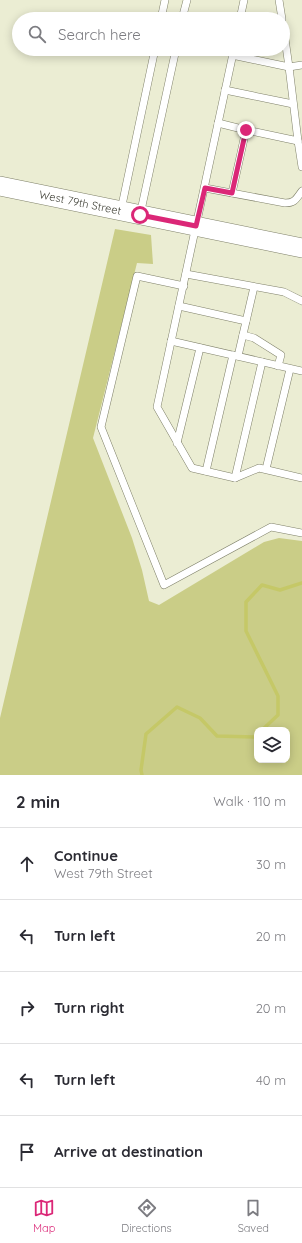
<!DOCTYPE html>
<html lang="en">
<head>
<meta charset="utf-8">
<style>
	body { margin:0; font-family:Quicksand,sans-serif; background:#f7f7f7; color:#2b2b33 }
	.controls { position:absolute; right:12px; bottom:12px; display:grid; overflow:hidden; border-radius:8px; box-shadow:0 2px 10px #0003 }
	.controls button { width:36px; height:36px; display:grid; place-items:center; padding:0; border:0; border-bottom:1px solid #e1e1e2; background:#fff; color:#2b2b33; font:20px sans-serif }
	.stop { position:absolute; width:12px; height:12px; margin:-9px; border:3px solid #db2777; border-radius:50%; background:#fff }
	.stop.end { background:#db2777; border-color:#fff; box-shadow:0 1px 4px #0008 }
	.list { margin:0; padding:0; list-style:none }
	h2 { display:flex; justify-content:space-between; align-items:center; height:52px; margin:0; padding:0 16px; font-size:17px }
	h2 small { font-size:13px; font-weight:400; color:#7c7c81 }
	.list li { display:grid; grid-template-columns:26px 1fr auto; gap:12px; align-items:center; box-sizing:border-box; height:72px; padding:0 16px; border-top:1px solid #e1e1e2 }
	.list b { display:block; font-size:15px; white-space:nowrap }
	.list p { margin:0; font-size:13px; white-space:nowrap; color:#7c7c81 }
	.list em { font-size:13px; font-style:normal; color:#7c7c81 }
	.icon { flex:none; width:22px; height:22px; fill:none; stroke:currentColor; stroke-width:2; stroke-linecap:round; stroke-linejoin:round }
	.map { position:relative; flex:none; width:302px; height:775px; overflow:hidden }
	.search { position:absolute; background:#fff; box-shadow:0 2px 10px #0003; left:12px; right:12px; top:12px; height:44px; display:flex; align-items:center; gap:10px; box-sizing:border-box; padding:0 14px; border-radius:22px; color:#7c7c81; font-size:15px }
	.sheet { height:412px; background:#fff }
	nav { display:flex; justify-content:space-around; align-items:center; box-sizing:border-box; height:56px; border-top:1px solid #e1e1e2; background:#fff; font-size:11px; color:#7c7c81 }
	nav a { display:grid; justify-items:center; gap:2px }
	nav .on { color:#db2777 }
	.map>svg:first-child { display:block }
</style>
</head>
<body>
<div class="map">
<svg width="302" height="775" viewBox="0 0 302 775">
	<rect width="100%" height="100%" fill="#ebedd3"/>
	<path fill="#cacd87" fill-rule="evenodd" d="M115,229l36,6 2,29 -16,-1 -44,175 39,100 10,32 7,31 10,4 105,-63 15,-4 23,3v234h-302v-57zM257,730h30v30h-30z"/>
	<g fill="none" stroke-linecap="round" stroke-linejoin="round">
		<g stroke="#c5c867" stroke-width="3.5">
			<polyline points="262,730 278,715 278,696 246,631 246,602 262,585 280,590 302,583"/>
			<polyline points="142,775 141,770 146,734 177,707 200,718 217,736 254,737 257,734"/>
		</g>
		<g stroke="#7f8069" stroke-width="8">
			<g id="service">
				<polyline points="279,0 282,19"/>
				<polyline points="161,19 165,0"/>
				<polyline points="182,19 187,0"/>
				<polyline points="240,19 244,0"/>
				<polyline points="283,25 289,67 302,65"/>
				<polyline points="234,49 157,407 192,468 235,478 259,468 302,478"/>
				<polyline points="225,90 293,104"/>
				<polyline points="218,123 246,130"/>
				<polyline points="298,141 302,167"/>
				<path d="M205,188l80,15c10,0 11,-4 17,-12"/>
				<polyline points="232,193 246,130 298,141 289,67 232,55"/>
				<polyline points="121,210 155,49"/>
				<polyline points="140,215 176,49"/>
				<polyline points="186,274 284,292 302,301"/>
				<polyline points="184,286 137,276 101,427 164,585 271,527 302,533"/>
				<polyline points="179,306 246,321"/>
				<polyline points="243,335 254,338 281,355 278,366"/>
				<polyline points="171,341 302,371"/>
				<polyline points="238,356 254,287"/>
				<polyline points="177,443 200,348"/>
				<polyline points="266,469 290,369"/>
				<polyline points="206,471 233,355"/>
				<polyline points="235,478 262,362"/>
			</g>
		</g>
		<g stroke="#7f8069" stroke-width="20">
			<g id="secondary">
				<path id="s1" d="M0,186l302,62"/>
			</g>
		</g>
		<use href="#service" stroke="#fff" stroke-width="7"/>
		<use href="#secondary" stroke="#fff" stroke-width="19"/>
	</g>
	<g fill="none" stroke-linecap="round" stroke-linejoin="round">
		<polyline stroke="#db2777" stroke-width="5" points="140,215 196,226 205,188 232,193 246,130"/>
	</g>
	<g text-anchor="middle" dominant-baseline="central" stroke-width="3" stroke-linejoin="round" paint-order="stroke">
		<g font-size="11" fill="#3d3e34" stroke="#ebedd3">
			<text stroke="none"><textPath href="#s1" startOffset="82">West 79th Street</textPath></text>
		</g>
	</g>
</svg>
<div class="controls">
<button><svg class="icon" aria-label="layers" viewBox="0 0 24 24"><path d="M12 4l9 5-9 5-9-5zM3 14l9 5 9-5"/></svg></button>
</div>
<div class="stop" style="left:140px;top:215px"></div>
<div class="stop end" style="left:246px;top:130px"></div>
<div class="search"><svg class="icon" aria-label="search" viewBox="0 0 24 24"><circle cx="10" cy="10" r="6"/><path d="M15 15l6 6"/></svg>Search here</div>
</div>
<section class="sheet">
<h2>2 min<small>Walk · 110 m</small></h2>
<ul class="list">
<li><svg class="icon" aria-label="ahead" viewBox="0 0 24 24"><path d="M12 20V5M6 11l6-6 6 6"/></svg><div><b>Continue</b><p>West 79th Street</p></div><em>30 m</em></li>
<li><svg class="icon" aria-label="left" viewBox="0 0 24 24"><path d="M17 20v-9H6M10 6l-5 5 5 5"/></svg><div><b>Turn left</b></div><em>20 m</em></li>
<li><svg class="icon" aria-label="right" viewBox="0 0 24 24"><path d="M7 20v-9h11M14 6l5 5-5 5"/></svg><div><b>Turn right</b></div><em>20 m</em></li>
<li><svg class="icon" aria-label="left" viewBox="0 0 24 24"><path d="M17 20v-9H6M10 6l-5 5 5 5"/></svg><div><b>Turn left</b></div><em>40 m</em></li>
<li><svg class="icon" aria-label="arrive" viewBox="0 0 24 24"><path d="M6 21V4h12l-3 4 3 4H6"/></svg><div><b>Arrive at destination</b></div></li>
</ul>
</section>
<nav>
<a class="on"><svg class="icon" aria-label="map" viewBox="0 0 24 24"><path d="M3 6l6-2 6 2 6-2v14l-6 2-6-2-6 2zM9 4v14M15 6v14"/></svg>Map</a>
<a><svg class="icon" aria-label="directions" viewBox="0 0 24 24"><path d="M12 3l9 9-9 9-9-9zM9 14v-3h6M13 9l2 2-2 2"/></svg>Directions</a>
<a><svg class="icon" aria-label="saved" viewBox="0 0 24 24"><path d="M7 4h10v16l-5-4-5 4z"/></svg>Saved</a>
</nav>
</body>
</html>
